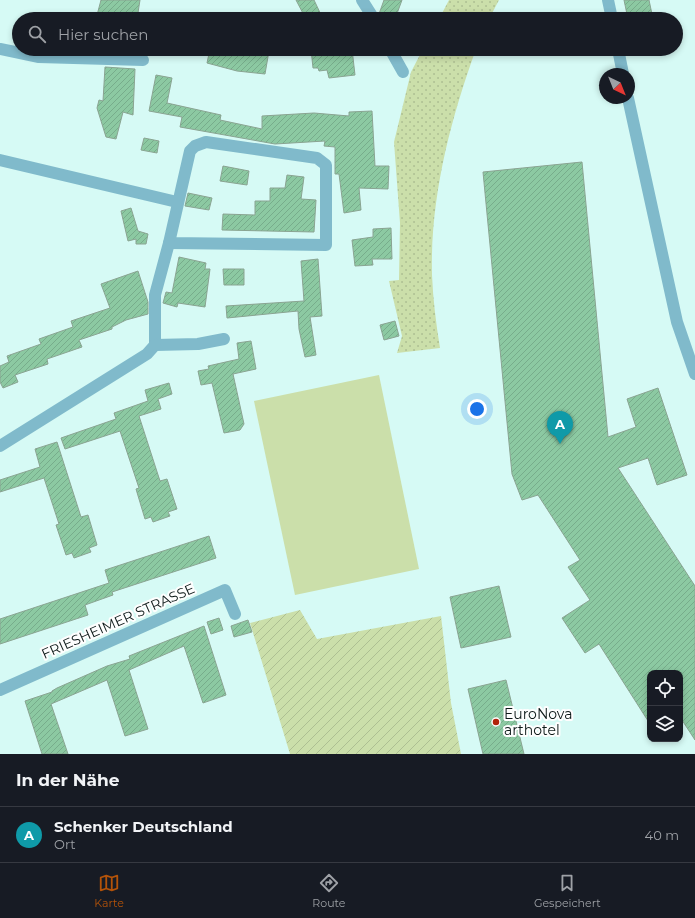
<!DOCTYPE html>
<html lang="de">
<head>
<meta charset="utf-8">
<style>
	body { margin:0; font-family:Montserrat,sans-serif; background:#242831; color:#f1f3f6 }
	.controls { position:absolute; right:12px; bottom:12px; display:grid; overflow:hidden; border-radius:8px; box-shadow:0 2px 6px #0003 }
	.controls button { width:36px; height:36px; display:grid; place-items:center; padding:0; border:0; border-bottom:1px solid #363941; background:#171b24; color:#f1f3f6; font:20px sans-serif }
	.compass { position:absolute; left:599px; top:68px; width:36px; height:36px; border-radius:50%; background:#171b24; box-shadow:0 2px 6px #0003; rotate:137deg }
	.you { position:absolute; left:477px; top:409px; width:14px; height:14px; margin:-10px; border:3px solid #fff; border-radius:50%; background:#1a73e8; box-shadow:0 0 0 6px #1a73e833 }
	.badge { display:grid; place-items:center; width:26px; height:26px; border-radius:50%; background:#b45309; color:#fff; font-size:13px; font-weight:700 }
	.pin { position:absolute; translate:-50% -33px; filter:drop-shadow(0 1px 2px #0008) }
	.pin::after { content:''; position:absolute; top:21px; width:14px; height:12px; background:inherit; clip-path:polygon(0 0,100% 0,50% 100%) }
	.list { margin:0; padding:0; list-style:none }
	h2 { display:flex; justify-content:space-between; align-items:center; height:52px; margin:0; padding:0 16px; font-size:17px }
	h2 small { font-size:13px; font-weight:400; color:#9ea1a6 }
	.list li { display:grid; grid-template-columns:26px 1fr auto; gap:12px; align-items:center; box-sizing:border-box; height:56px; padding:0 16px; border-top:1px solid #363941 }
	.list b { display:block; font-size:15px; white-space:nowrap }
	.list p { margin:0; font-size:13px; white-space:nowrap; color:#9ea1a6 }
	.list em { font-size:13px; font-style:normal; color:#9ea1a6 }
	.icon { flex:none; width:22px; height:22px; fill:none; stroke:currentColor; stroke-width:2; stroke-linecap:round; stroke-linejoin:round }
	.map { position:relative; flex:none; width:695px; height:754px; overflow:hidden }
	.search { position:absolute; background:#171b24; box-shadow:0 2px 6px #0003; left:12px; right:12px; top:12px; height:44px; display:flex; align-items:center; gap:10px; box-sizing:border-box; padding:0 14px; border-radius:22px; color:#9ea1a6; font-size:15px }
	.sheet { height:108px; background:#171b24 }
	nav { display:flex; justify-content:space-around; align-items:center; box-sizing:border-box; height:56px; border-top:1px solid #363941; background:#171b24; font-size:11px; color:#9ea1a6 }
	nav a { display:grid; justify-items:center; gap:2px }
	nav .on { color:#b45309 }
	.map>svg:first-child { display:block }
</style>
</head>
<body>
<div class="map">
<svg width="695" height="754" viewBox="0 0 695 754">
	<defs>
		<pattern id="grass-dots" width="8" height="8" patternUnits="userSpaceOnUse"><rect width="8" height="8" fill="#cbdfaa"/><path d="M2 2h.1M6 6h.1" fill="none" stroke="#adbf92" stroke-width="1.8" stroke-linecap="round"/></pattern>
		<pattern id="garden-furrows" width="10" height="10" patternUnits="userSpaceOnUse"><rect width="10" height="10" fill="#cbdfaa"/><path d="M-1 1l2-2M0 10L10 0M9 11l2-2" fill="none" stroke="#adbf92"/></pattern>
		<pattern id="building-hatch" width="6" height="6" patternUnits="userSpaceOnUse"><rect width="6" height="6" fill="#8cc9a2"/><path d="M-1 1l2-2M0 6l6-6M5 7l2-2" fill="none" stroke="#77ac8b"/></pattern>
	</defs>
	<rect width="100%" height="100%" fill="#d6faf5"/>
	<g fill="url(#grass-dots)">
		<polygon points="449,0 499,0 489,19 439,19"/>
		<path d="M423,49h53c-26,72 -46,149 -44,226 1,24 4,49 8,73l-43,5 5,-17 -13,-55 10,-1 1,-57 -6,-81 17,-70z"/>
	</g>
	<polygon fill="#cbdfaa" points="379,375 419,569 295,595 254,401"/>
	<polygon fill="url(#garden-furrows)" points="300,610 317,639 441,616 451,703 461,754 290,754 250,623"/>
	<g fill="url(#building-hatch)" stroke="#8aa492">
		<polygon points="101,0 140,0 137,19 96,19"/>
		<polygon points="296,0 314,0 323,19 306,19"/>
		<polygon points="384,0 402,0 395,19 381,19 379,14"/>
		<polygon points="624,0 649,0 653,19 628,19"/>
		<polygon points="210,49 252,49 269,51 265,74 237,71 207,63"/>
		<polygon points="311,49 352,49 355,75 329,78 327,70 319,71 318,68 313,68"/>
		<polygon points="105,67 135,69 133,115 123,112 116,139 106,137 97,108 99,100 103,101"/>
		<polygon points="156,75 172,78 167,103 221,115 220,120 262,129 262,116 314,113 349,116 349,112 372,111 375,166 389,166 388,189 359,188 361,210 344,213 339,174 335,174 335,147 324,146 325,141 275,144 180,127 182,117 149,111"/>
		<polygon points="144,138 159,141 157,153 141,150"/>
		<polygon points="582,162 608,437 636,427 627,399 658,388 687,475 657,485 648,458 618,468 695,586 695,740 680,717 680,673 650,673 650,724 599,644 585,653 562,618 590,600 568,567 580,560 538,495 522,500 512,474 483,172"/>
		<polygon points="223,166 249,171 247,185 220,181"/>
		<polygon points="287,175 304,177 301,199 316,200 314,232 222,230 223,214 255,215 255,201 270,201 270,188 285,188"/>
		<polygon points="188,193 212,198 209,210 185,206"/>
		<polygon points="131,208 138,231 148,234 146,244 136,244 136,239 128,241 121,211"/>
		<polygon points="391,228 392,259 372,259 373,265 355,266 352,240 373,237 373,229"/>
		<polygon points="179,257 206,263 205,269 210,269 205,307 178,303 177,307 163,303 166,292 172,293"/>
		<polygon points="318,259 322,316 310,317 316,355 305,357 299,329 298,311 227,318 226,306 304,301 301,261"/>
		<polygon points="223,269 244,269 244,285 224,285"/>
		<polygon points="138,271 148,302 148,314 126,320 112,327 112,329 79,340 82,347 47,359 48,364 15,375 18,382 3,388 0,382 0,366 9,362 7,356 41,344 39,339 73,327 71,321 110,308 101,284"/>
		<polygon points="395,321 399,336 384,340 380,325"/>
		<polygon points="251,341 256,369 233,374 244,424 240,430 224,433 212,383 201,385 198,371 209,369 208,366 239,359 237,343"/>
		<polygon points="169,383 172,394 158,399 161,409 139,416 160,481 167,479 177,509 168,512 170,516 153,522 151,517 145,519 136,489 139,488 120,431 65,449 61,438 116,419 114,413 148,401 145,390"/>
		<polygon points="57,442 81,517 88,515 97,545 89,548 91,552 74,558 72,553 66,555 56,525 59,524 44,478 0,492 0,480 40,467 35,449"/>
		<polygon points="209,536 216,558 112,592 113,595 85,605 88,615 0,644 0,619 109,583 105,570"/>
		<polygon points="499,586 511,637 461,648 450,597"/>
		<polygon points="219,618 223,630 211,634 207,622"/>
		<polygon points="248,620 252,632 234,637 231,626"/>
		<polygon points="204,626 226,695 203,703 184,646 129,670 148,729 125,736 107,680 51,704 68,754 42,754 25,701 52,692 52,691 57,688 107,666 130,659 129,656"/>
		<polygon points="506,680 524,754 483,754 468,689"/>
	</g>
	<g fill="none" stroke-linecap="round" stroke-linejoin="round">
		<g stroke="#80bacb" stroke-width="12">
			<polyline points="362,0 374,19"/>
			<polyline points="608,0 612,19"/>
			<polyline points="0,49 39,57 143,60"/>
			<polyline points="390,49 403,72"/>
			<polyline points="618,49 623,74"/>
			<polyline points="628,98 677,322 695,374"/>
			<polygon points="206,142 317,158 326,165 326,245 169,243 190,151 195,146"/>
			<polyline points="0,160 177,202"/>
			<polyline points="155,345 155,295 169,243"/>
			<polyline points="155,345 198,344 224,339"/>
			<polyline points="0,446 147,354 155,345"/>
			<polyline points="0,690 225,590 235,614"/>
		</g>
	</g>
	<circle fill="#b1230a" stroke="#fefefe" stroke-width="1.5" cx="496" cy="722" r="4"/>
	<g text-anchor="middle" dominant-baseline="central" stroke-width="4" stroke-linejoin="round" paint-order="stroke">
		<g font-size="14" fill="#0b1817" stroke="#fefefe">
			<text transform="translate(118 621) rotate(-24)">FRIESHEIMER STRASSE</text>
		</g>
		<g font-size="14" fill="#0b1817" stroke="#fefefe" text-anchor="start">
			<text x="504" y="714">EuroNova<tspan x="504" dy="16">arthotel</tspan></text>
		</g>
	</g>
</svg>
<div class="controls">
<button><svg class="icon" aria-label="locate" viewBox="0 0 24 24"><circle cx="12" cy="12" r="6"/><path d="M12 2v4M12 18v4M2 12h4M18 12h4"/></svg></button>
<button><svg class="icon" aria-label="layers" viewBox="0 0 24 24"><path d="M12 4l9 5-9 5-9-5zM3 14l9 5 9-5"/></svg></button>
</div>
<svg class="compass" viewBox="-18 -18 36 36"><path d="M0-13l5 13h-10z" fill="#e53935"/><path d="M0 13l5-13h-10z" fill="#9ea1a6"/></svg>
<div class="you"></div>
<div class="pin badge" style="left:560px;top:444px;background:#0f9aa8">A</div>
<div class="search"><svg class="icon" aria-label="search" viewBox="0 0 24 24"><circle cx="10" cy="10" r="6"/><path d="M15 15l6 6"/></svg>Hier suchen</div>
</div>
<section class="sheet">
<h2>In der Nähe<small></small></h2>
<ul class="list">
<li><span class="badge" style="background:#0f9aa8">A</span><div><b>Schenker Deutschland</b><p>Ort</p></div><em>40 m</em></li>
</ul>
</section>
<nav>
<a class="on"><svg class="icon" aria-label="map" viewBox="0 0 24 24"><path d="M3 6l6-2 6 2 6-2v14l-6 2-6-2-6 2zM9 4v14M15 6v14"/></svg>Karte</a>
<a><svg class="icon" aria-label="directions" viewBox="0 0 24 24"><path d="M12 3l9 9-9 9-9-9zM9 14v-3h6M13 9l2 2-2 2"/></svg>Route</a>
<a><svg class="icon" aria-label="saved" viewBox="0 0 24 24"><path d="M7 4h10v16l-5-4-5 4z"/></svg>Gespeichert</a>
</nav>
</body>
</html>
